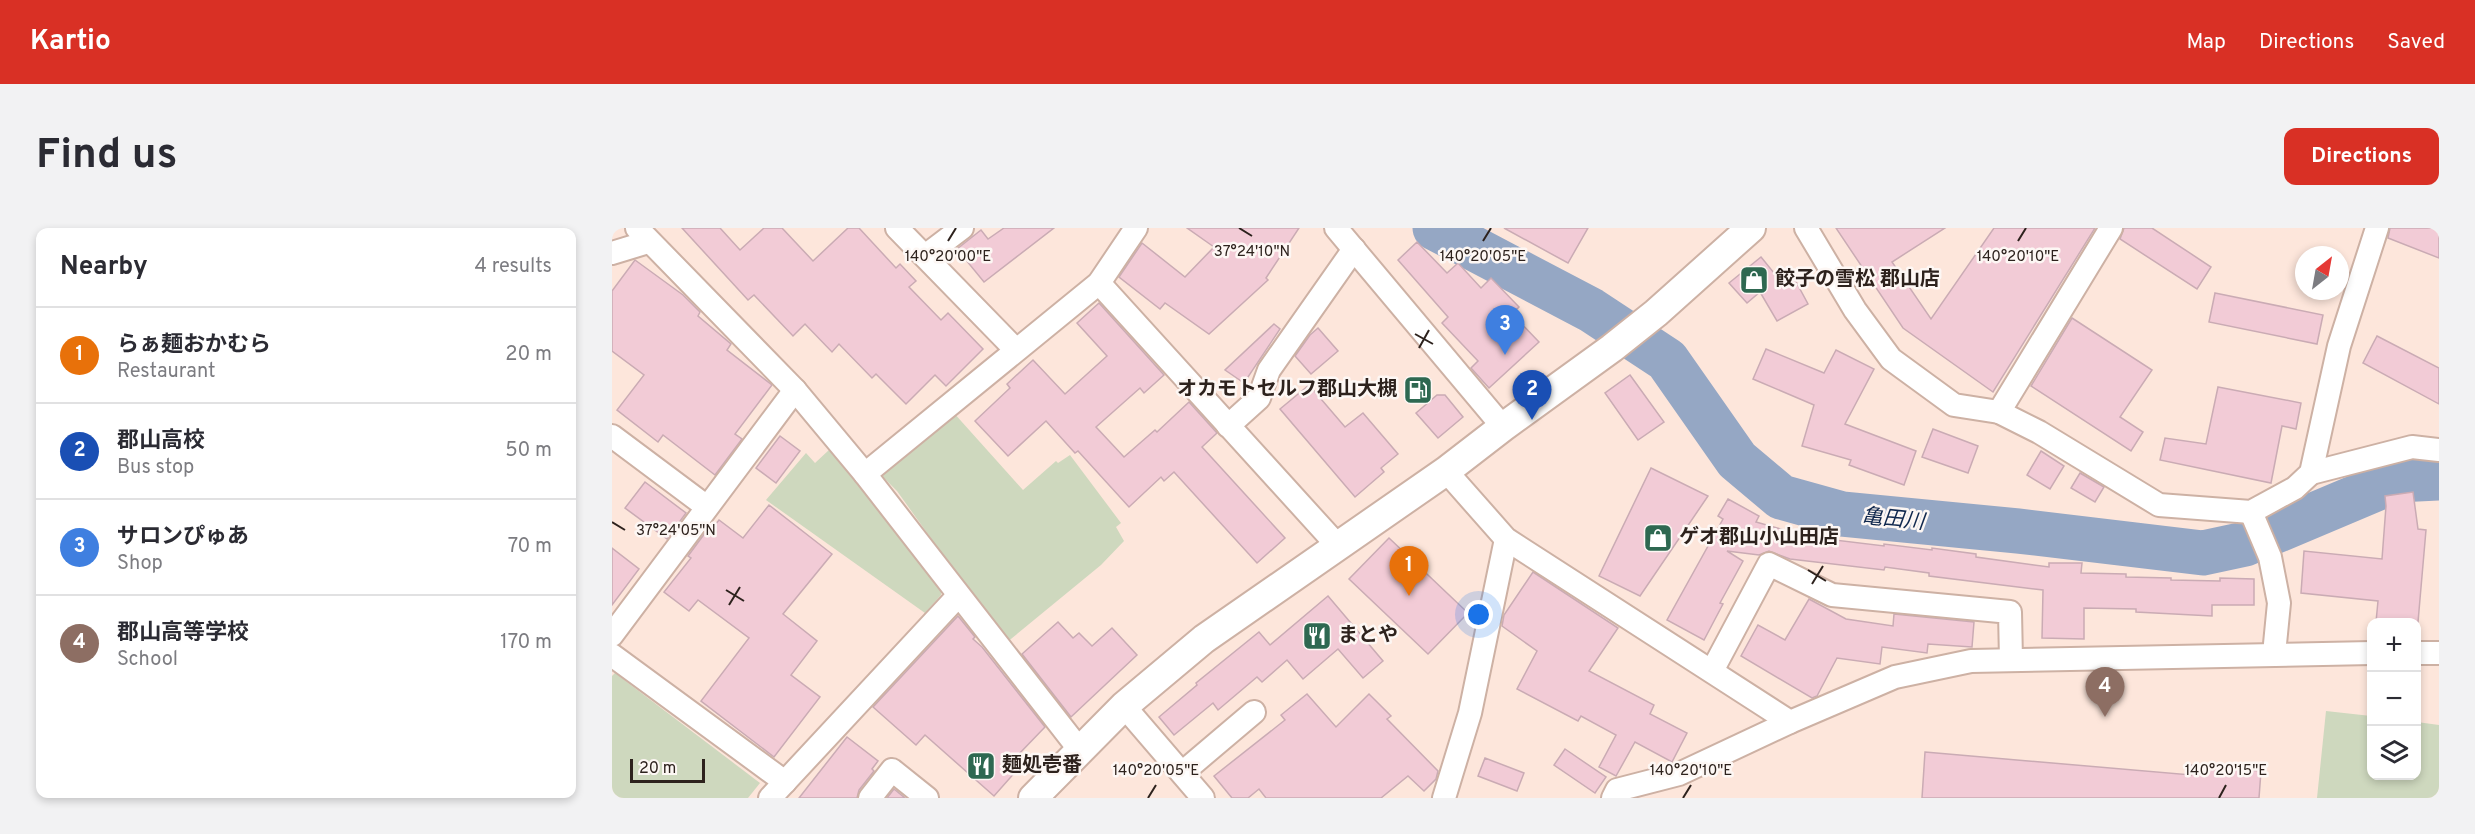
<!DOCTYPE html>
<html lang="en">
<head>
<meta charset="utf-8">
<style>
	body { margin:0; font-family:Overpass,"Noto Sans JP",sans-serif; background:#f2f2f3; color:#2b2b33 }
	.controls { position:absolute; right:18px; bottom:18px; display:grid; overflow:hidden; border-radius:12px; box-shadow:0 3px 9px #0003 }
	.controls button { width:54px; height:54px; display:grid; place-items:center; padding:0; border:0; border-bottom:2px solid #e1e1e2; background:#fff; color:#2b2b33; font:30px sans-serif }
	.compass { position:absolute; left:1683px; top:18px; width:54px; height:54px; border-radius:50%; background:#fff; box-shadow:0 3px 9px #0003; rotate:31deg }
	.scale { position:absolute; left:18px; bottom:15px; width:75px; box-sizing:border-box; padding-left:6px; border:3px solid #2d221d; border-top:0; font-size:16px; line-height:21px; white-space:nowrap; color:#2d221d; -webkit-text-stroke:4px #fdf7f4; paint-order:stroke }
	.you { position:absolute; left:867px; top:387px; width:21px; height:21px; margin:-15px; border:4px solid #fff; border-radius:50%; background:#1a73e8; box-shadow:0 0 0 9px #1a73e833 }
	.badge { display:grid; place-items:center; width:39px; height:39px; border-radius:50%; background:#d93025; color:#fff; font-size:20px; font-weight:700 }
	.pin { position:absolute; translate:-50% -50px; filter:drop-shadow(0 2px 3px #0008) }
	.pin::after { content:''; position:absolute; top:32px; width:21px; height:18px; background:inherit; clip-path:polygon(0 0,100% 0,50% 100%) }
	.list { margin:0; padding:0; list-style:none }
	h2 { display:flex; justify-content:space-between; align-items:center; height:78px; margin:0; padding:0 24px; font-size:26px }
	h2 small { font-size:20px; font-weight:400; color:#7c7c81 }
	.list li { display:grid; grid-template-columns:39px 1fr auto; gap:18px; align-items:center; box-sizing:border-box; height:96px; padding:0 24px; border-top:2px solid #e1e1e2 }
	.list b { display:block; font-size:22px; white-space:nowrap }
	.list p { margin:0; font-size:20px; white-space:nowrap; color:#7c7c81 }
	.list em { font-size:20px; font-style:normal; color:#7c7c81 }
	.icon { flex:none; width:33px; height:33px; fill:none; stroke:currentColor; stroke-width:2; stroke-linecap:round; stroke-linejoin:round }
	.map { position:relative; flex:none; width:1827px; height:570px; overflow:hidden; border-radius:12px }
	header { display:flex; align-items:center; gap:36px; box-sizing:border-box; height:84px; padding:0 30px; background:#d93025; color:#fff }
	header strong { font-size:28px }
	nav { display:flex; gap:33px; margin-inline-start:auto; font-size:21px }
	.intro { display:flex; align-items:center; justify-content:space-between; box-sizing:border-box; height:144px; padding:0 36px }
	h1 { margin:0; font-size:42px }
	.button { padding:15px 27px; border-radius:12px; background:#d93025; color:#fff; font-size:21px; font-weight:700 }
	main { display:flex; gap:36px; padding:0 36px }
	aside { flex:1; background:#fff; border-radius:12px; box-shadow:0 3px 9px #0003 }
	.map>svg:first-child { display:block }
</style>
</head>
<body>
<header>
<strong>Kartio</strong>
<nav><a>Map</a><a>Directions</a><a>Saved</a></nav>
</header>
<div class="intro"><h1>Find us</h1><a class="button">Directions</a></div>
<main>
<aside>
<h2>Nearby<small>4 results</small></h2>
<ul class="list">
<li><span class="badge" style="background:#e8710a">1</span><div><b>らぁ麺おかむら</b><p>Restaurant</p></div><em>20 m</em></li>
<li><span class="badge" style="background:#1a4fb4">2</span><div><b>郡山高校</b><p>Bus stop</p></div><em>50 m</em></li>
<li><span class="badge" style="background:#3f7fe0">3</span><div><b>サロンぴゅあ</b><p>Shop</p></div><em>70 m</em></li>
<li><span class="badge" style="background:#8d6e63">4</span><div><b>郡山高等学校</b><p>School</p></div><em>170 m</em></li>
</ul>
</aside>
<div class="map">
<svg width="1827" height="570" viewBox="0 0 1827 570">
	<rect width="100%" height="100%" fill="#fde6db"/>
	<g fill="#ced8be">
		<polygon points="341,184 411,262 444,233 446,235 458,227 509,295 504,299 512,313 489,337 394,415 285,263 271,249 273,237"/>
		<polygon points="217,222 329,356 329,367 313,385 154,272 194,225 203,235"/>
		<polygon points="3,445 148,555 136,570 0,570 0,448"/>
		<polygon points="1714,483 1759,488 1760,548 1804,548 1805,494 1827,497 1827,570 1705,570"/>
	</g>
	<g fill="none" stroke-linecap="round" stroke-linejoin="round">
		<polyline stroke="#95a7c4" stroke-width="45" points="823,0 979,82 1055,132 1125,232 1169,269 1230,286 1406,303 1591,325 1633,316 1785,252 1827,250"/>
	</g>
	<g fill="#f2cbd6" stroke="#caabb4" stroke-width="1.5">
		<polygon points="70,0 108,0 128,22 152,0 170,0 201,33 236,0 247,0 284,40 288,36 304,53 297,59 329,92 336,85 371,121 334,158 323,147 294,176 264,146 260,150 227,116 220,124 193,96 181,108 142,67 136,72"/>
		<polygon points="392,0 442,0 372,54 345,21 369,2 376,11"/>
		<polygon points="575,0 687,0 654,50 656,52 597,106 553,75 548,81 507,49 530,15 573,49 602,19"/>
		<polygon points="892,0 976,0 956,35"/>
		<polygon points="1224,0 1333,0 1280,34 1319,91 1382,0 1483,0 1381,164 1291,100"/>
		<polygon points="1512,0 1540,0 1599,39 1585,61 1508,11"/>
		<polygon points="1778,0 1827,0 1827,30 1776,10"/>
		<polygon points="805,14 835,45 846,35 869,60 879,50 907,79 900,86 927,114 877,160 859,140 866,133 830,95 836,89 786,32"/>
		<polygon points="1149,29 1171,56 1182,50 1196,76 1165,93 1148,64 1135,75 1117,55"/>
		<polygon points="23,32 71,67 88,84 86,88 119,116 115,122 160,157 123,206 130,211 103,247 51,207 46,214 5,182 32,147 0,123 0,63"/>
		<polygon points="1603,65 1711,87 1705,116 1597,94"/>
		<polygon points="487,75 552,147 532,165 528,160 484,199 512,229 543,202 545,204 577,174 605,205 590,219 673,310 645,335 562,244 552,253 549,249 517,279 466,223 463,225 434,193 396,228 363,193 398,160 395,156 421,132 453,166 495,128 465,95"/>
		<polygon points="1460,90 1540,142 1508,189 1531,204 1519,223 1419,158"/>
		<polygon points="662,96 668,101 632,155 613,142"/>
		<polygon points="706,100 726,123 699,146 683,128 698,107"/>
		<polygon points="1765,108 1827,140 1827,176 1751,135"/>
		<polygon points="1154,121 1212,145 1224,122 1262,141 1233,196 1304,223 1292,257 1237,237 1239,232 1190,218 1202,177 1141,151"/>
		<polygon points="1018,147 1052,194 1026,212 993,165"/>
		<polygon points="697,157 733,199 751,185 786,226 769,240 772,244 743,269 668,181"/>
		<polygon points="1606,159 1689,175 1684,201 1670,198 1659,255 1548,232 1553,210 1594,216"/>
		<polygon points="825,167 833,167 851,189 826,210 804,185"/>
		<polygon points="1321,201 1366,218 1356,245 1310,229"/>
		<polygon points="168,208 188,223 164,255 144,240"/>
		<polygon points="1429,223 1452,238 1438,261 1415,247"/>
		<polygon points="1039,240 1096,268 1028,368 987,348"/>
		<polygon points="1468,245 1492,259 1483,274 1459,260"/>
		<polygon points="33,254 74,285 55,311 13,280"/>
		<polygon points="1801,264 1806,301 1814,302 1806,394 1764,394 1766,373 1689,365 1692,323 1770,331 1774,278 1773,268"/>
		<polygon points="1116,271 1147,288 1144,294 1222,316 1223,312 1272,318 1272,316 1320,322 1320,320 1364,326 1364,329 1437,339 1437,335 1470,335 1469,345 1514,346 1514,349 1559,350 1559,352 1608,353 1608,350 1642,351 1642,377 1600,377 1600,388 1524,384 1524,381 1472,380 1472,411 1430,410 1431,362 1317,348 1317,345 1273,339 1272,342 1178,331 1157,323 1147,327 1115,323 1131,333 1108,375 1111,376 1092,412 1055,392 1111,291 1106,288"/>
		<polygon points="157,277 220,326 171,386 205,413 179,447 208,469 162,529 89,473 137,410 86,372 77,383 52,364 79,330 76,328 96,301 98,303 107,292 131,310"/>
		<polygon points="777,310 856,385 816,426 737,351"/>
		<polygon points="0,320 27,341 0,377"/>
		<polygon points="921,344 1006,400 977,443 1042,477 1038,486 1075,505 1060,534 1023,514 1004,548 987,539 1004,507 969,488 966,493 905,461 925,423 890,398 892,387"/>
		<polygon points="716,368 771,433 751,450 726,421 691,451 675,432 650,454 645,449 606,482 601,475 562,507 547,489 585,457 584,455 647,404 658,417"/>
		<polygon points="1197,371 1234,391 1281,398 1282,386 1362,394 1360,419 1316,416 1315,425 1270,419 1268,436 1225,430 1205,468 1200,470 1129,428 1146,397 1173,412"/>
		<polygon points="346,388 363,409 361,411 370,419 433,499 406,527 413,533 382,568 313,507 304,517 261,479"/>
		<polygon points="446,394 461,410 467,405 480,418 500,400 525,427 459,489 410,426"/>
		<polygon points="695,466 724,499 757,466 779,488 775,491 826,543 824,551 812,563 796,548 769,570 654,570 647,561 636,570 620,570 602,548 673,492 669,487"/>
		<polygon points="235,509 266,533 260,541 262,543 247,562 245,570 187,570"/>
		<polygon points="953,521 994,549 983,565 942,537"/>
		<polygon points="1313,524 1579,547 1579,537 1649,543 1647,570 1310,570"/>
		<polygon points="873,530 912,545 905,563 866,548"/>
		<polygon points="282,561 293,570 275,570"/>
	</g>
	<g fill="none" stroke-linecap="round" stroke-linejoin="round">
		<g stroke="#cdb1a4" stroke-width="26">
			<g id="minor">
				<polyline points="25,0 183,162 253,246 467,521"/>
				<polyline points="285,0 404,122"/>
				<polyline points="724,0 891,199"/>
				<polyline points="1194,0 1243,82 1279,131 1342,177 1387,184 1427,204 1547,277 1639,284 1683,260 1699,245 1727,118 1765,0"/>
				<polyline points="0,25 36,14"/>
				<polyline points="313,28 350,0"/>
				<polyline points="487,55 726,318"/>
				<polyline points="1387,184 1499,0"/>
				<polyline points="616,198 647,170 657,142 742,21"/>
				<polyline points="0,208 95,279"/>
				<polyline points="834,243 894,311 1178,494 1283,449 1359,433 1760,425"/>
				<polyline points="1699,245 1800,219 1827,222"/>
				<polyline points="253,246 487,55 524,0"/>
				<polyline points="1639,284 1658,329 1667,375 1662,426"/>
				<polyline points="0,407 183,162"/>
				<polyline points="1804,425 1827,425"/>
				<polyline points="0,427 173,554"/>
				<polyline points="1100,443 1157,336 1220,367 1398,384 1399,432"/>
				<polyline points="512,478 591,570"/>
				<polyline points="570,545 642,484"/>
				<polyline points="158,570 346,368"/>
				<polyline points="258,570 280,542 315,570"/>
				<polyline points="832,570 858,485 894,311"/>
				<polyline points="1001,570 1005,562 1067,546 1178,494"/>
			</g>
		</g>
		<g stroke="#cdb1a4" stroke-width="32">
			<polyline id="tertiary" points="421,570 512,478 592,411 834,243 891,199 1000,120 1044,85 1139,0"/>
		</g>
		<use href="#minor" stroke="#fff" stroke-width="22"/>
		<use href="#tertiary" stroke="#fff" stroke-width="28"/>
	</g>
	<path fill="none" stroke="#2d221d" stroke-width="2" d="M627,0l13,8M336,13l8,-13M871,13l8,-13M1406,13l8,-13M803,106l18,10M807,120l10,-18M0,294l13,8M1196,342l18,11M1200,356l11,-18M114,362l18,11M117,377l11,-18M536,570l8,-13M1071,570l8,-13M1607,570l7,-13"/>
	<defs>
		<g id="shop-square" transform="scale(1.5)"><rect x="-9" y="-9" width="18" height="18" rx="4" fill="#2e6851" stroke="#fdf7f4"/><path d="M-5-2.5h2.3a2.7 3.5 0 0 1 5.4 0H5L5.5 6h-11ZM-1.5-2.5h3a1.5 2.3 0 0 0-3 0Z" fill="#fff"/></g>
		<g id="fuel-square" transform="scale(1.5)"><rect x="-9" y="-9" width="18" height="18" rx="4" fill="#2e6851" stroke="#fdf7f4"/><path d="M-5.5-6h7V0h2V4h1.3V-2.5L3-4.5l.8-.8L6-3V5H2.5V1h-1V6h-7ZM-4.2-4.7v3.2H.2V-4.7Z" fill="#fff"/></g>
		<g id="restaurant-square" transform="scale(1.5)"><rect x="-9" y="-9" width="18" height="18" rx="4" fill="#2e6851" stroke="#fdf7f4"/><path d="M-5-6h1v4h1v-4h1v4h1v-4h1v5L-1.5 .5V6h-2V.5L-5-1ZM5-6V6H3V1.5H1.5Q1.5-4 5-6Z" fill="#fff"/></g>
	</defs>
	<g fill-rule="evenodd">
		<use href="#shop-square" x="1142" y="52"/>
		<use href="#fuel-square" x="806" y="162"/>
		<use href="#shop-square" x="1046" y="310"/>
		<use href="#restaurant-square" x="705" y="408"/>
		<use href="#restaurant-square" x="369" y="538"/>
	</g>
	<g text-anchor="middle" dominant-baseline="central" stroke-width="5" stroke-linejoin="round" paint-order="stroke">
		<g font-size="20" font-weight="bold" fill="#2d221d" stroke="#fdf7f4" text-anchor="start">
			<text x="1163" y="52">餃子の雪松 郡山店</text>
			<text x="785" y="162" text-anchor="end">オカモトセルフ郡山大槻</text>
			<text x="1067" y="310">ゲオ郡山小山田店</text>
			<text x="726" y="408">まとや</text>
			<text x="390" y="538">麺処壱番</text>
		</g>
		<g font-size="21" font-style="italic" fill="#10284e" stroke="#fdf7f4">
			<text transform="translate(1281 292) rotate(6)">亀田川</text>
		</g>
	</g>
	<g font-size="15" text-anchor="middle" fill="#2d221d" stroke="#fdf7f4" stroke-width="5" stroke-linejoin="round" paint-order="stroke">
		<text x="640" y="28">37°24'10"N</text>
		<text x="336" y="33">140°20'00"E</text>
		<text x="871" y="33">140°20'05"E</text>
		<text x="1406" y="33">140°20'10"E</text>
		<text x="64" y="307">37°24'05"N</text>
		<text x="544" y="547">140°20'05"E</text>
		<text x="1079" y="547">140°20'10"E</text>
		<text x="1614" y="547">140°20'15"E</text>
	</g>
</svg>
<div class="controls">
<button>+</button>
<button>−</button>
<button><svg class="icon" aria-label="layers" viewBox="0 0 24 24"><path d="M12 4l9 5-9 5-9-5zM3 14l9 5 9-5"/></svg></button>
</div>
<svg class="compass" viewBox="-18 -18 36 36"><path d="M0-13l5 13h-10z" fill="#e53935"/><path d="M0 13l5-13h-10z" fill="#7c7c81"/></svg>
<div class="scale">20 m</div>
<div class="you"></div>
<div class="pin badge" style="left:797px;top:368px;background:#e8710a">1</div>
<div class="pin badge" style="left:920px;top:192px;background:#1a4fb4">2</div>
<div class="pin badge" style="left:893px;top:127px;background:#3f7fe0">3</div>
<div class="pin badge" style="left:1493px;top:489px;background:#8d6e63">4</div>
</div>
</main>
</body>
</html>
